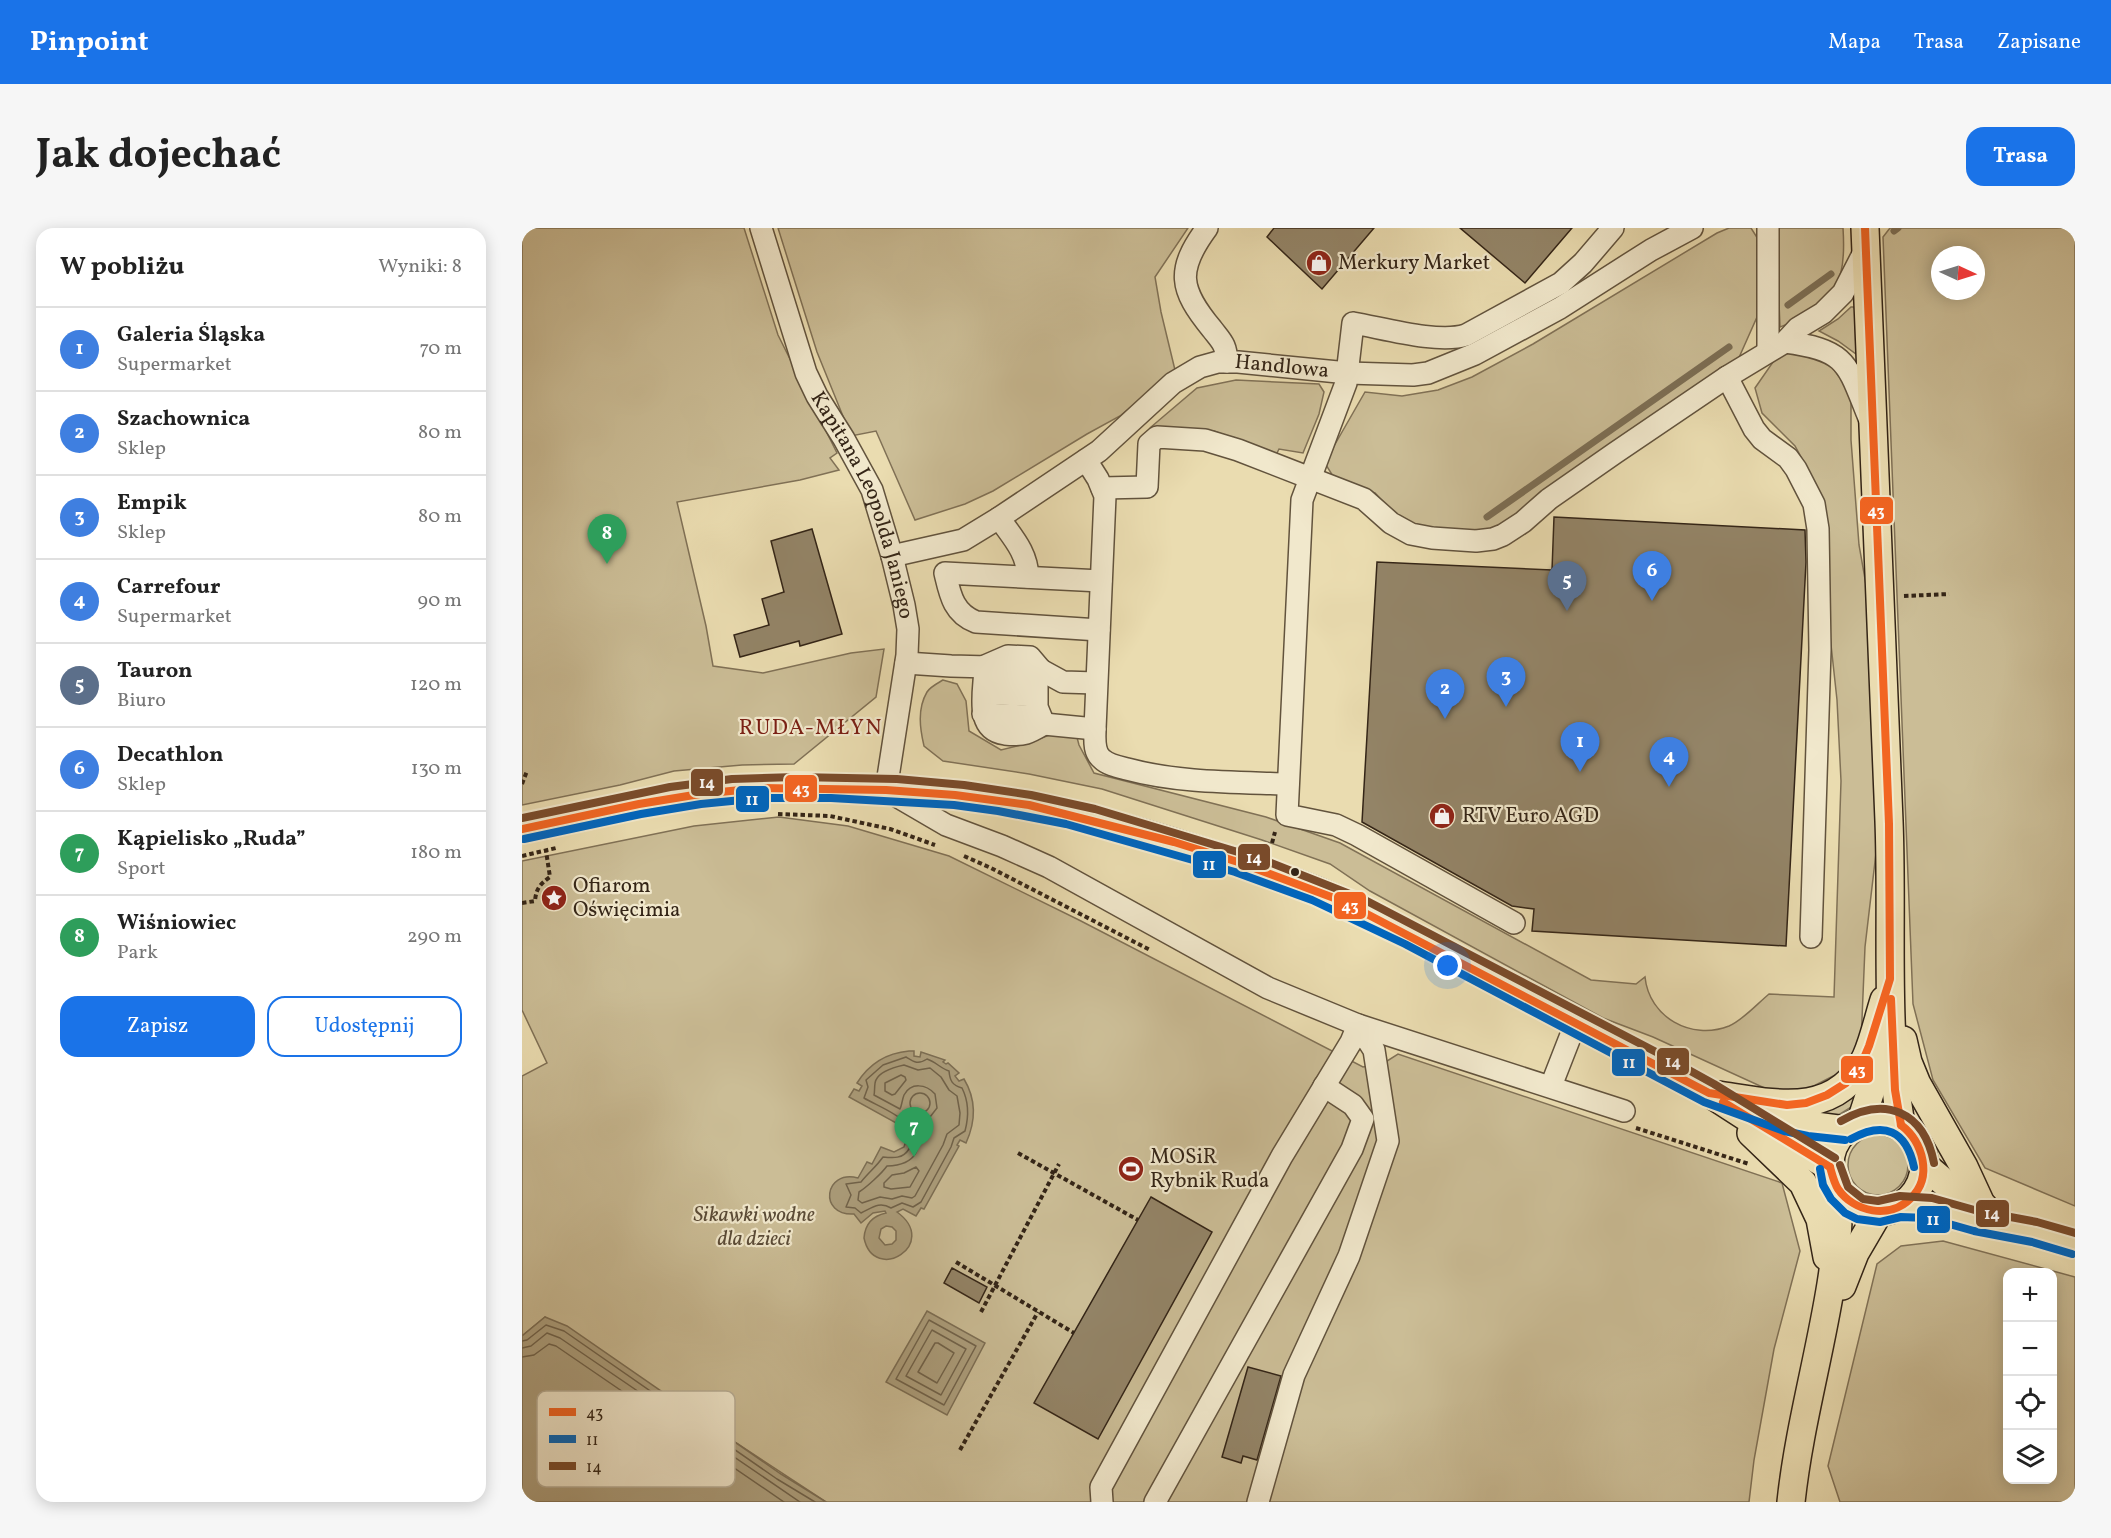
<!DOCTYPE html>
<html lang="pl">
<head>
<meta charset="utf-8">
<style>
	body { margin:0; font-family:Vollkorn,serif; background:#f6f6f6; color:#222 }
	.controls { position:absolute; right:18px; bottom:18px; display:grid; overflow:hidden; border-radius:12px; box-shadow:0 3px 15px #0003 }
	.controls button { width:54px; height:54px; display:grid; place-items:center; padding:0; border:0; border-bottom:2px solid #e0e0e0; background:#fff; color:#222; font:30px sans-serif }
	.compass { position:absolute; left:1409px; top:18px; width:54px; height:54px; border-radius:50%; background:#fff; box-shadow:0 3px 15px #0003; rotate:94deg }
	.you { position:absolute; left:926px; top:738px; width:21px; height:21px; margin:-15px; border:4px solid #fff; border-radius:50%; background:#1a73e8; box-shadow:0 0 0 9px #1a73e833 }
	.badge { display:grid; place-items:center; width:39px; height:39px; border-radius:50%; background:#1a73e8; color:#fff; font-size:20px; font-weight:700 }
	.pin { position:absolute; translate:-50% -50px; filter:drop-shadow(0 2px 3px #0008) }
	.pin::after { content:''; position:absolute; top:32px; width:21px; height:18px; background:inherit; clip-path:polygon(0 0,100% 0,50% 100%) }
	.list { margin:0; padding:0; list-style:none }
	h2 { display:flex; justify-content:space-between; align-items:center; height:78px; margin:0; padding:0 24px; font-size:26px }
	h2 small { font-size:20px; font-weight:400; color:#767676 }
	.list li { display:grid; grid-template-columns:39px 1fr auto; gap:18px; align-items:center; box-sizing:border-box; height:84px; padding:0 24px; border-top:2px solid #e0e0e0 }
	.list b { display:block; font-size:22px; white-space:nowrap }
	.list p { margin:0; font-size:20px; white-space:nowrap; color:#767676 }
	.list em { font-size:20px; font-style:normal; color:#767676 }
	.actions { display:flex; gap:12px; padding:18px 24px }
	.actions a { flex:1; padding:14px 0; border:2px solid #1a73e8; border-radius:18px; text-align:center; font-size:21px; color:#1a73e8 }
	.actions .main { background:#1a73e8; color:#fff }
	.icon { flex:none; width:33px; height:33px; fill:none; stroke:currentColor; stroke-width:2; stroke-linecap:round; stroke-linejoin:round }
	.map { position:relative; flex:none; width:1553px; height:1274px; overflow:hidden; border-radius:18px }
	header { display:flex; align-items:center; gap:36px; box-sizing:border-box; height:84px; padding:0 30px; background:#1a73e8; color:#fff }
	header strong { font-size:28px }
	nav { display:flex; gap:33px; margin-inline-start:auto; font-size:21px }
	.intro { display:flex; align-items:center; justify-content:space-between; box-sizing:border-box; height:144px; padding:0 36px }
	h1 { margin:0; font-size:42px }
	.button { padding:15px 27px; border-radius:18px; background:#1a73e8; color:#fff; font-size:21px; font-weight:700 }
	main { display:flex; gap:36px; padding:0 36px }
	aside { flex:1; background:#fff; border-radius:18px; box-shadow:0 3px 15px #0003 }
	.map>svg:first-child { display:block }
</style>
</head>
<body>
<header>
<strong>Pinpoint</strong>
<nav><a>Mapa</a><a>Trasa</a><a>Zapisane</a></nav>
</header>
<div class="intro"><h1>Jak dojechać</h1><a class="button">Trasa</a></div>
<main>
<aside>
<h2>W pobliżu<small>Wyniki: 8</small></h2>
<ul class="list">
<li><span class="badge" style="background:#3f7fe0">1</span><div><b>Galeria Śląska</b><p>Supermarket</p></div><em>70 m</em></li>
<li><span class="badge" style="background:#3f7fe0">2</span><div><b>Szachownica</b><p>Sklep</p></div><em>80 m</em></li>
<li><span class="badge" style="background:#3f7fe0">3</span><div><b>Empik</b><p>Sklep</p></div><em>80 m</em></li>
<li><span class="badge" style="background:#3f7fe0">4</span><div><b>Carrefour</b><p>Supermarket</p></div><em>90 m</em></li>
<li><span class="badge" style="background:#5c6f8a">5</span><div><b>Tauron</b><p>Biuro</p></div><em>120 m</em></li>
<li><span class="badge" style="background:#3f7fe0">6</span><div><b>Decathlon</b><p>Sklep</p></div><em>130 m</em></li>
<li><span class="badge" style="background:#2e9e5b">7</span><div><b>Kąpielisko „Ruda”</b><p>Sport</p></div><em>180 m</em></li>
<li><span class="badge" style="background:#2e9e5b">8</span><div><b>Wiśniowiec</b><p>Park</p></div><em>290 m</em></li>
</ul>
<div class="actions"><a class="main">Zapisz</a><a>Udostępnij</a></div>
</aside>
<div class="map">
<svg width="1553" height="1274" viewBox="0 0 1553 1274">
	<rect width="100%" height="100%" fill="#eadcb0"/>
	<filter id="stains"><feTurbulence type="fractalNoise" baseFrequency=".00333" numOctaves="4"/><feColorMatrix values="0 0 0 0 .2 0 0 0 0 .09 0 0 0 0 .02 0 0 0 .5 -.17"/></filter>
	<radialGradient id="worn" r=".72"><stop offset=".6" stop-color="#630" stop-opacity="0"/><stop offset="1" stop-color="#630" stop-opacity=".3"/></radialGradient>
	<g fill="#cbbd96" stroke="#807156" stroke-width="1.5" fill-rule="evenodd">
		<polygon points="0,0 222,0 256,107 315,225 308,230 317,242 278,252 155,274 184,398 191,438 241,445 329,425 362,421 354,469 272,536 220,537 152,543 98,557 0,577"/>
		<polygon points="256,0 666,0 633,49 639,84 653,142 598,188 565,206 471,263 443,276 393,292 354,203 329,208 295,124"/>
		<polygon points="1207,0 1229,0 1236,11 1235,89 1215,134 997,287 973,301 946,303 898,299 874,288 853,265 814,253 804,237 812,218 843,164 880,168 916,162 950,149 1011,116 1195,5"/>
		<path d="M1254,0h67c2,31 1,59 -25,81 -10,8 -26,13 -38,18z"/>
		<path d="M1368,0h185v978l-90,-38 -52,-88 -20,-76 -30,-767zM1418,27h36v36h-36z"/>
		<polygon points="1329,79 1332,79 1333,82 1334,126 1316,113 1297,103 1316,91"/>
		<path d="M1258,124l21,1 29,11 15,21 6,17v38l8,105 12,68 4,126 1,114 -11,94 -4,96 -18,28 -41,21 -31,-1 -118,-54 -50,-19 -233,-127 -40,-27 -68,-24 -160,-51 -73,-15 -86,-13 -19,-15c-4,-17 -7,-37 3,-54 3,-5 11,-9 16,-12l14,4 9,17 3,30 32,19 24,-6 49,-18 5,19 15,28 172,44 74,26 251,137 45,4 9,-7c4,40 46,64 84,49 14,-6 28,-22 40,-32l65,3 7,-216 -4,-81 -24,-221 -18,-33 -33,-33 -7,-25z"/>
		<polygon points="714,152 797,156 802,164 797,186 781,225 757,221 754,227 692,203 629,199 675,160"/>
		<polygon points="257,589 326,598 427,628 557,692 841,839 862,835 876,826 1260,955 1278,1023 1252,1121 1232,1232 1227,1274 304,1274 23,1089 0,1108 0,848 25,835 0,782 0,633 172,598"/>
		<polygon points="1340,849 1331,878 1315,888 1297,892 1294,881"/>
		<circle cx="1356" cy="937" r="30"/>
		<path d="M1421,1013l132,36v225h-235l-12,-36 49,-202 24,-18zM1486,1044h44v208h-44z"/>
	</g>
	<g fill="#ac9e7c" stroke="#7c6e54" stroke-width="1.5" fill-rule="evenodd">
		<path d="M387,823h5v5l6,1 1,-5 24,8 -2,2 3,2 2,-1 11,10 -4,3 4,5 5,-2c12,20 12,42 2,64l-6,-3 -3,5 2,1 -35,63 -3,-1 -5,8 -13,-7 -6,3c44,32 -23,73 -33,26 1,-14 8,-22 22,-25l-1,-2 -12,2 -12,10 -7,-9c-36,2 -30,-45 4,-36l9,-16 5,2 9,-17 13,5 10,-5 3,-10 -3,-8 -4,-4 -51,-28 5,-8 5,2 3,-5 -5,-3c12,-19 29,-30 52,-32zM364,998l6,1 4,4v9l-4,4 -7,1 -6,-7 2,-9z"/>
		<polygon points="405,1083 463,1115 425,1187 364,1154"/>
		<polygon points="23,1089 45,1098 259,1246 304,1274 0,1274 0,1108"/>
	</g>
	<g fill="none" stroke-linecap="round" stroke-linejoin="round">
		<g stroke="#70624a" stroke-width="1.5">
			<path d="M384,829c8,5 12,8 21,2 9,3 13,9 22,12 1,10 3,14 13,17 7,14 7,28 3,43l-11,7 -3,9 -30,55 -8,5 -11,-4 -11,5c-12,-7 -19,0 -30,5l-6,-5 -9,-1 5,-12 -5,-11 15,-2c8,-10 15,-15 22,-25 10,1 20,2 26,-8 18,-26 -29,-41 -45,-51l4,-11 -2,-7 17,-15z"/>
			<path d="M382,837l14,5 12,-2 11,9 8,13 8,6 3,17 -1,12 -12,9 -4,11 -28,51 -3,2 -10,-2 -10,3 -12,-2 -18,6 -4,-3 1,-8c8,-5 23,-19 28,-26 31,-1 35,-18 30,-44l13,-5 7,-9 -2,-14c-9,-10 -24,-12 -31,1 -2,5 -2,10 -4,14l-26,-14c1,-3 0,-12 2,-15 4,-9 19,-13 28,-15z"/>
			<polygon points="379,847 383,849 384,852 373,866 370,867 363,863 363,855"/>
			<circle cx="398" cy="875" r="10"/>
			<polygon points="394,939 397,943 388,959 369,961 362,959 362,955 370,947 382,945"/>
			<polygon points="407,1092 454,1118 422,1177 374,1151"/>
			<polygon points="410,1102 444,1121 419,1167 384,1148"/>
			<polyline points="0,1113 5,1112 24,1097 42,1103 255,1251 293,1274"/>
			<polygon points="413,1115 416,1115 432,1125 415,1155 396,1144"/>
			<polyline points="0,1120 9,1118 25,1105 38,1110 278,1274"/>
			<polyline points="0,1129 12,1127 27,1116 34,1118 262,1274"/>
		</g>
		<g stroke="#7c6e54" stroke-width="7">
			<polyline points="1372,3 1376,0"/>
			<polyline points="1266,77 1309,46"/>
			<polyline points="965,289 1207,119"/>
		</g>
	</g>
	<g fill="#938467" stroke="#342517" stroke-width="1.5">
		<polygon points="752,0 852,0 800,61 745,9"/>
		<polygon points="938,0 1050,0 1003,55"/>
		<polygon points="1032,289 1283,302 1284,334 1264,718 1010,703 1012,681 990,678 840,594 855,334 1030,342"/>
		<polygon points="290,301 320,406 278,418 277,413 218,429 212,407 247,397 240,371 262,364 249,313"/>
		<polygon points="629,969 690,1004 576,1211 512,1175"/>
		<polygon points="430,1040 465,1059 457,1075 422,1055"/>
		<polygon points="726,1139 759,1148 735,1232 721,1228 719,1235 700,1229"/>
	</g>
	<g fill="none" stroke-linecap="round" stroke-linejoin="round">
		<g stroke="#62533d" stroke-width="24">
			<g id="minor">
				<path id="s1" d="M239,0l45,145 11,23 27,43 28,51 20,66 12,49 4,24 -1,26 -21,135 60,35 56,21 47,21 219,121 90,37 266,86"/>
				<path d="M685,0c-31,42 -28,61 5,101 10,13 14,15 15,33"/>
				<polyline points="1246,0 1246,123"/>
				<path d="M1263,114c63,8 62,22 84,76"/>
				<polyline points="1205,149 1232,201 1240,211 1266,230 1274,241 1292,276 1296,301 1298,422 1289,709"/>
				<path d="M564,232l12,19 7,17 -10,233c0,10 -2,23 7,30 6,6 17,8 25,10 52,14 108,13 161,15"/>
				<polyline points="580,260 625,259 627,216 635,209 683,212 716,222 842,271 869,295 889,306 910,310 954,313 971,311 981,307 1001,294 1027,271 1093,225 1205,149 1263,114 1276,100 1301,85 1321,65 1344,20"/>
				<path d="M477,290c14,20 28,34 29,59"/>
				<path id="s2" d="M370,328l71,-16 36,-22 100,-67 74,-68 27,-16 18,-5h20l110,11 65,2 15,-2 47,-19 85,-46 91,-58 41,-22"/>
				<path d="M577,402l-123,-8c-23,-9 -26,-28 -31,-49l156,8"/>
				<polyline points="384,435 429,438 507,440 519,442 541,454 574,455"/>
				<path d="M463,448l52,3v28l7,17c-15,9 -20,12 -39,10 -32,-5 -20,-44 -20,-68l23,-10 22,1 11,13"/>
				<polyline points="462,465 514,468"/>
				<polyline points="461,486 505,488 522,496 573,501"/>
				<path d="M992,695l-157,-88 -21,-10 -49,-10 15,-315 44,-117 7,-60c30,5 85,21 113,12l95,-52 22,-20 30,-35"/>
				<polyline points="1029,858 1054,794"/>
				<polyline points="580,1274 579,1259 760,928 829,814 836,797 852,822 866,913 827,1028 772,1147 736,1274"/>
				<polyline points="633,1274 830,921 841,891 831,877 802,858"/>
			</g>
		</g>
		<g stroke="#342517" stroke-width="30">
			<g id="major">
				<path d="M1343,0c9,198 17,396 24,593 4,101 -5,204 12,304"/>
				<path d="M0,601c79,-17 159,-38 241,-41 88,-3 179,2 266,17 56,11 112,27 166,44 56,17 112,36 166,61l292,152 56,31 48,31 73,43"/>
				<polyline points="1381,812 1386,834 1395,856 1442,939 1460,978"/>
				<path d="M1197,867c53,8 118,25 147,-38 8,-18 12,-38 18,-57"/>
				<polyline points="1241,884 1277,896 1324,902"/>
				<circle cx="1355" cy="937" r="47"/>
				<polyline points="1339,893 1350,859 1357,818"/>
				<polyline points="1229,905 1281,955 1298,991 1305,1029"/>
				<polyline points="1402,937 1423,955 1462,979"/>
				<polyline points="1378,978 1417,982 1454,993 1512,1004 1553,1016"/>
				<polyline points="1320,1058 1333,1025 1357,984"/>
				<path d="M1269,1274c11,-104 48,-205 48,-309"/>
			</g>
		</g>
		<g stroke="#342517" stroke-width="4" stroke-dasharray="4.5 3" stroke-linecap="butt">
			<polyline points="1382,368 1427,366"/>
			<polyline points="0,556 5,543"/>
			<polyline points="256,586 308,588 368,601 413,617"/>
			<polyline points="750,615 753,604"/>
			<polyline points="0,628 34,620"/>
			<polyline points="442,628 469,640 628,722"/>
			<path d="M0,675l13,-2c1,-12 5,-17 15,-24l-4,-26"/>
			<polyline points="1114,900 1227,936"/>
			<polyline points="496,925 616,992"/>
			<polyline points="434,1034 552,1105"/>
			<polyline points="459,1084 537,936"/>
			<polyline points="438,1222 516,1084"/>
		</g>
		<use href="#minor" stroke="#f1e8cc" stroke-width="21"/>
		<use href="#major" stroke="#eadcb0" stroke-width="27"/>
		<g stroke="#f1e8cc" stroke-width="12">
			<g id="bus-1">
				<polyline points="0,601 117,576 178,566 239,560 364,562 433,567 507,577 652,614 716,634 820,673 1187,865 1265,877 1284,875 1305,867 1324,855 1339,837 1347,818 1368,751 1367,596 1343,0"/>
				<polyline points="1369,771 1373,862 1379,897"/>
				<polyline points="1201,874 1308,939"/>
				<path d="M1308,939c2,7 4,16 8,22 16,23 52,31 73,9 22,-21 12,-56 -10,-73"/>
			</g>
		</g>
		<g stroke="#f1e8cc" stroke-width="12">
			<g id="bus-2">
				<polyline points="2,611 119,586 179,576 240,570 309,570 432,577 476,583 544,596 713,644 790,672 883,716 1182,874 1262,903 1286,908 1323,912"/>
				<path d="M1329,911c33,-18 55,-9 63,28"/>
				<polyline points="1298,941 1301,957 1309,971 1323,985 1335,991 1358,994 1379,989 1406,990 1452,1003 1510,1014 1550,1026"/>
			</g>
		</g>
		<g stroke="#f1e8cc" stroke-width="12">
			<g id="bus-3">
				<polyline points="0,590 148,559 210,551 274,549 375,551 442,557 509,567 573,581 739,631 843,672 1136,825 1192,856 1313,930"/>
				<path d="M1319,893c45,-26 83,-9 93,42"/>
				<polyline points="1318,937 1326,959 1341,971 1356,973 1378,968 1410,970 1456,983 1515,994 1553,1005"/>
			</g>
		</g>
		<use href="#bus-1" stroke="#f26522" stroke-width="8"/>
		<use href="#bus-2" stroke="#0065bd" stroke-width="8"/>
		<use href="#bus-3" stroke="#7a4b2a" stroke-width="8"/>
	</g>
	<defs>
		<g id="shop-disc" transform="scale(1.35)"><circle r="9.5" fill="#8f2418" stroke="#f1e8cc"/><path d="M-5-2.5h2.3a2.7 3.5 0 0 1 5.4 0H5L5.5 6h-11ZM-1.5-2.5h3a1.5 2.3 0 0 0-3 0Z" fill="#fff"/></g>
		<g id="sight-disc" transform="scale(1.35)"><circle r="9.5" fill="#8f2418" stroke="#f1e8cc"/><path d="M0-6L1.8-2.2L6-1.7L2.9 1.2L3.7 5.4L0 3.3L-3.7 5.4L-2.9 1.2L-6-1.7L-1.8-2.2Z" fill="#fff"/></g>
		<g id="stadium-disc" transform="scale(1.35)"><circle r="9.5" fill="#8f2418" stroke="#f1e8cc"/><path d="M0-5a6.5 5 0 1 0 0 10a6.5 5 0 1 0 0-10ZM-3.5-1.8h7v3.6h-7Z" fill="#fff"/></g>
	</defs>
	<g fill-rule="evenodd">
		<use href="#shop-disc" x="797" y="35"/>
		<use href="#shop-disc" x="920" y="588"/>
		<use href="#sight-disc" x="32" y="670"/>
		<use href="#stadium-disc" x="609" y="941"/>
	</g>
	<circle fill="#342517" stroke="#f1e8cc" stroke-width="2" cx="773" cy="644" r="5"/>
	<g text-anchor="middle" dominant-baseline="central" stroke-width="4.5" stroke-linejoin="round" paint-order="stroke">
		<g font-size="21" fill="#342517" stroke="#f1e8cc" text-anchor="start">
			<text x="816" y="35">Merkury Market</text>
			<text x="940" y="588">RTV Euro AGD</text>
			<text x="51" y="658">Ofiarom<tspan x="51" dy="24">Oświęcimia</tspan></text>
			<text x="628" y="929">MOSiR<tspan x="628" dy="24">Rybnik Ruda</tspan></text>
		</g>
		<g font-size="21" fill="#342517" stroke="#f1e8cc">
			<text stroke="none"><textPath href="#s2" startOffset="450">Handlowa</textPath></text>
			<text stroke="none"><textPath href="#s1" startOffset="297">Kapitana Leopolda Janiego</textPath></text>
		</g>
		<g font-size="21" font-style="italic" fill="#5a4b37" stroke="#f1e8cc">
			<text x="232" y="987">Sikawki wodne<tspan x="232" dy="24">dla dzieci</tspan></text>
		</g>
		<g font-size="22" letter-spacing="1.5" fill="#7a1f14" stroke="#f1e8cc">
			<text x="289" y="500">RUDA-MŁYN</text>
		</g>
	</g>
	<rect x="15" y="1163" width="198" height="96" rx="9" fill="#f1e8cc" stroke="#b8ae96" stroke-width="1.5"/>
	<rect x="27" y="1180" width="27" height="8" fill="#f26522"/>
	<rect x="27" y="1207" width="27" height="8" fill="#0065bd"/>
	<rect x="27" y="1234" width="27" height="8" fill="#7a4b2a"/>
	<g font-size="16" fill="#342517">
		<text x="64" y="1190">43</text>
		<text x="64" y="1217">11</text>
		<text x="64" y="1244">14</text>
	</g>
	<g stroke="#f1e8cc" stroke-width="2">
		<rect x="1337" y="268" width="35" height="29" rx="6" fill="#f26522"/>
		<rect x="168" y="540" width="34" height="29" rx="6" fill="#7a4b2a"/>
		<rect x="262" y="546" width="34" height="29" rx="6" fill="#f26522"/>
		<rect x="213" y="557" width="35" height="28" rx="6" fill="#0065bd"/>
		<rect x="715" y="615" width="34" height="28" rx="6" fill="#7a4b2a"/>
		<rect x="670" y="622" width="35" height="29" rx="6" fill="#0065bd"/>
		<rect x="811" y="663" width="34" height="29" rx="6" fill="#f26522"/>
		<rect x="1134" y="819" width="34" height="29" rx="6" fill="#7a4b2a"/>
		<rect x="1089" y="820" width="35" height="29" rx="6" fill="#0065bd"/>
		<rect x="1318" y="827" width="34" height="29" rx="6" fill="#f26522"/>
		<rect x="1453" y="971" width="35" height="29" rx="6" fill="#7a4b2a"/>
		<rect x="1394" y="977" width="35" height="29" rx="6" fill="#0065bd"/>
	</g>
	<g font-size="16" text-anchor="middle" font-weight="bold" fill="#fff">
		<text x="1354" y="288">43</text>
		<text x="185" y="560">14</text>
		<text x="279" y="566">43</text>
		<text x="230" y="577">11</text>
		<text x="732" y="635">14</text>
		<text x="687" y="642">11</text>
		<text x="828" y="683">43</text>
		<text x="1151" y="839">14</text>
		<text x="1107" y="840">11</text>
		<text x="1335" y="847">43</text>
		<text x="1470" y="991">14</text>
		<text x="1411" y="997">11</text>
	</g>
	<rect width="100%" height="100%" filter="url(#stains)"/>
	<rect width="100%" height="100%" fill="url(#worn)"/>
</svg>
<div class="controls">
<button>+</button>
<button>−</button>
<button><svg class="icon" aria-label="locate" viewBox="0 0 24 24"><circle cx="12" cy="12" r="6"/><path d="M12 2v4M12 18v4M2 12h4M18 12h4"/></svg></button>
<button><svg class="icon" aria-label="layers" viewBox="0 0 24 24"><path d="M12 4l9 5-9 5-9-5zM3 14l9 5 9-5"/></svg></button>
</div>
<svg class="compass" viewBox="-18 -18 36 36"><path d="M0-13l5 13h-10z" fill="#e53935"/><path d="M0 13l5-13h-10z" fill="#767676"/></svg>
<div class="you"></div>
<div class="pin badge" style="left:1058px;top:544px;background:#3f7fe0">1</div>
<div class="pin badge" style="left:923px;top:491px;background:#3f7fe0">2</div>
<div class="pin badge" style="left:984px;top:479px;background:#3f7fe0">3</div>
<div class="pin badge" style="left:1147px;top:559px;background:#3f7fe0">4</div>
<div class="pin badge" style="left:1045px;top:383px;background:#5c6f8a">5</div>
<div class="pin badge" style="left:1130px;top:373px;background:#3f7fe0">6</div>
<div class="pin badge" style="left:392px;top:929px;background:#2e9e5b">7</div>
<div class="pin badge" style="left:85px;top:336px;background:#2e9e5b">8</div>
</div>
</main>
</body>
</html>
